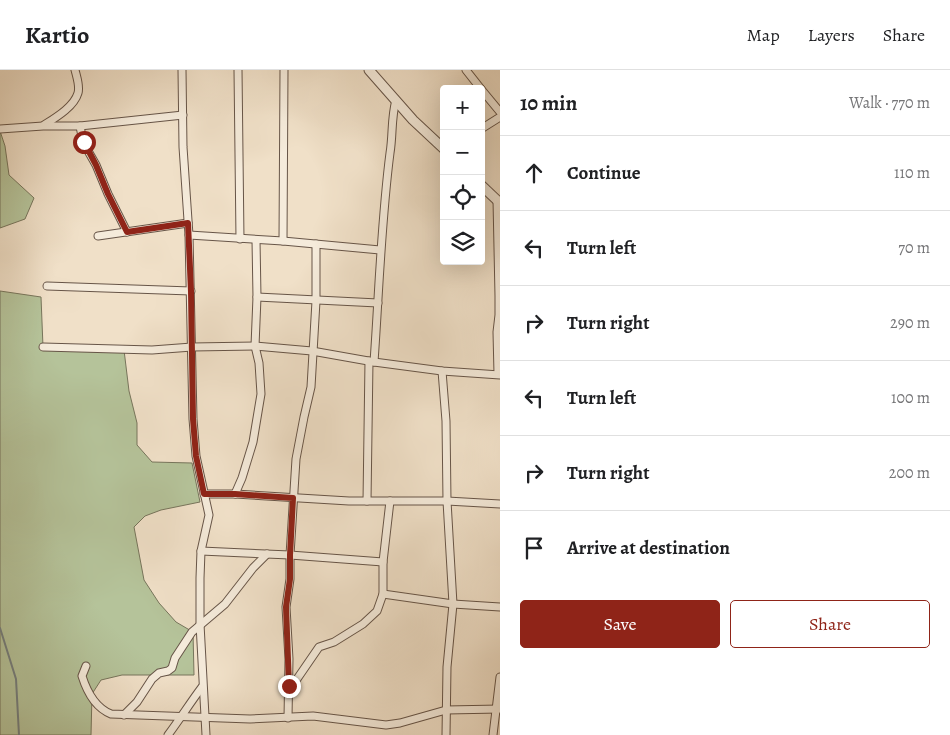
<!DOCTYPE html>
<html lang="en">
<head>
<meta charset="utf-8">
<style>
	body { margin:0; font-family:Alegreya,serif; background:#f6f6f6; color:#202124 }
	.controls { position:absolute; right:15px; top:15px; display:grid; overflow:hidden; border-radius:5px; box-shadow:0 5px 20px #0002 }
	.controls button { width:45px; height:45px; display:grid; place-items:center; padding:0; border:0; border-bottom:1px solid #e0e0e0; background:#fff; color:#202124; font:25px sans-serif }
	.stop { position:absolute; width:15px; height:15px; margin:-11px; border:4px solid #8f2418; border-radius:50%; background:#fff }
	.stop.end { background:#8f2418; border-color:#fff; box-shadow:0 1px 5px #0008 }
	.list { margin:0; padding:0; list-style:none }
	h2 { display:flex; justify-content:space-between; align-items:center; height:65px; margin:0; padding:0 20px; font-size:21px }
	h2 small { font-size:16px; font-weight:400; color:#757577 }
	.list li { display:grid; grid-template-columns:32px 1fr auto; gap:15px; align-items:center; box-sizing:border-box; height:75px; padding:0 20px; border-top:1px solid #e0e0e0 }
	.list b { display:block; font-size:19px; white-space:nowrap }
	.list em { font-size:16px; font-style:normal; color:#757577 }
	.actions { display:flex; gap:10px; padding:15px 20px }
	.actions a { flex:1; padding:11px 0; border:1px solid #8f2418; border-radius:5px; text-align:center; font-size:18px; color:#8f2418 }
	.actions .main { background:#8f2418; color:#fff }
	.icon { flex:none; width:28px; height:28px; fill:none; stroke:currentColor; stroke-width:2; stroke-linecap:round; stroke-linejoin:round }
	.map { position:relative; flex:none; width:500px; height:665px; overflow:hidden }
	header { display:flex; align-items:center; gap:30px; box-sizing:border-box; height:70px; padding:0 25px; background:#fff; border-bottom:1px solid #e0e0e0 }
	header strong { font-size:24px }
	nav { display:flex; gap:28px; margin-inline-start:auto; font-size:18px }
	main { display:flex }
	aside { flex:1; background:#fff }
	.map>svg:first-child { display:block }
</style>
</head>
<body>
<header>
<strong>Kartio</strong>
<nav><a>Map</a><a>Layers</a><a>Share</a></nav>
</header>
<main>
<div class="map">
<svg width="500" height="665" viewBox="0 0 500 665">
	<rect width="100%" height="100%" fill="#f0e0c8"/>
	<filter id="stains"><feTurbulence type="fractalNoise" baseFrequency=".004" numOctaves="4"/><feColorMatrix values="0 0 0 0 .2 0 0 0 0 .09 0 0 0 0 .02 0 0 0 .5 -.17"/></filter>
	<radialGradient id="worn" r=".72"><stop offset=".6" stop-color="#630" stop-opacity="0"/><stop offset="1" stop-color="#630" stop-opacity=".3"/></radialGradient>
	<g fill="#b5c39a" stroke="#77755c">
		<polygon points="0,61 5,76 9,105 34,128 25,149 0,158"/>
		<polygon points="0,221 41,227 43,277 124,280 129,321 137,353 137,375 152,392 192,393 200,432 161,440 145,446 134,457 144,510 159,533 176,552 193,562 194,605 122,605 101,610 92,624 91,665 0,665"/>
	</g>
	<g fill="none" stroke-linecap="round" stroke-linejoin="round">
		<polyline stroke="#76807f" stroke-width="2" points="0,558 16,609 19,665"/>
		<g stroke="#675548" stroke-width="9">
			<g id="minor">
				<polyline points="182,0 183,77 189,165 193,349 196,386 209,445 201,481 200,508 200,554 206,665"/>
				<polyline points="238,0 240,169"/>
				<polyline points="466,0 481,19"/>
				<polyline points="481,19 500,42"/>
				<path d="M44,55c11,-7 30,-18 34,-32 2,-7 -1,-15 -3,-23"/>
				<polyline points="80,56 83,72 96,95 108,124 127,162"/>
				<polyline points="0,59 43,56 80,56 183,45"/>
				<polyline points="481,59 500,47"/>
				<polyline points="497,130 499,226 499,245 497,262 498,304"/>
				<polyline points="189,165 283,171 380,180"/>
				<polyline points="98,166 188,153"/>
				<polyline points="283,171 284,0"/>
				<polyline points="47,216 191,221"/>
				<polyline points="257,227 378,233"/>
				<polyline points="43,277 152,280 192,277 255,276 312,281 374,292 442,301 500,305"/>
				<path d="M374,292c5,-70 7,-139 16,-209 3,-18 1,-35 6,-53"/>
				<polyline points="442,301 446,351 447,431 453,534 447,597 446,665"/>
				<polyline points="204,424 235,424 349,431 447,431 500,434"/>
				<polyline points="235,424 242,408 253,372 261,324 259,293 255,276 257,227 256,170"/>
				<polyline points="367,431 369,291"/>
				<polyline points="201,481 290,485 383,492"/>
				<polyline points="383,524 453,534 500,537"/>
				<path d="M86,596l-4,10c5,16 14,32 29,38l139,5 63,-3 73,9 14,-2 46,-13 54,-1"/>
				<polyline points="289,616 297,609 319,577 334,572 363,554 377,541 383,524 383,492 390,431"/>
				<polyline points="124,645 137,632 152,609 159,603 168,601 172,598 175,588 192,562 225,534 253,498 267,484"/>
				<polyline points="288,648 289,589 286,537 290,509 290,485 296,389 304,347 311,317 316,231 316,174"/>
				<path d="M168,665c12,-16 22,-32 34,-48"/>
				<polyline points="493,665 500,607"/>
			</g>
		</g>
		<g stroke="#675548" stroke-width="11">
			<g id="tertiary">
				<polyline points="369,0 413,50 444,79"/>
				<polyline points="481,115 500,133"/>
			</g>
		</g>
		<use href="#minor" stroke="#f5ebdb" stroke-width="7"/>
		<use href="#tertiary" stroke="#f5ebdb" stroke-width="9"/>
	</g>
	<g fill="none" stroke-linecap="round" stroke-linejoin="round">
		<polyline stroke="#8f2418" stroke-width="6" points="84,72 96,95 108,124 127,162 188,153 191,221 193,349 196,386 204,424 235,424 293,428 290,485 290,509 286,537 289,616"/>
	</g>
	<rect width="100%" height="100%" filter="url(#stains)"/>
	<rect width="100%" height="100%" fill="url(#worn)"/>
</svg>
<div class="controls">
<button>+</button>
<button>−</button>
<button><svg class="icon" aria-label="locate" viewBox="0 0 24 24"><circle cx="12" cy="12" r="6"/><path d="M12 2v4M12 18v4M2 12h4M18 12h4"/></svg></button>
<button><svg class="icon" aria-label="layers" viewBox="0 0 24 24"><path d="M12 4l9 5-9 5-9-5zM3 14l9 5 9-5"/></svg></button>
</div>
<div class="stop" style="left:84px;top:72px"></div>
<div class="stop end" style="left:289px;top:616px"></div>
</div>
<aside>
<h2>10 min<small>Walk · 770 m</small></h2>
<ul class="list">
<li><svg class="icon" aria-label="ahead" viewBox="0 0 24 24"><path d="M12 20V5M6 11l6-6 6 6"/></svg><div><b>Continue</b></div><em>110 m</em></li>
<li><svg class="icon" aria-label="left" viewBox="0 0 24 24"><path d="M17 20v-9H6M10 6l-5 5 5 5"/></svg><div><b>Turn left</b></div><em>70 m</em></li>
<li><svg class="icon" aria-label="right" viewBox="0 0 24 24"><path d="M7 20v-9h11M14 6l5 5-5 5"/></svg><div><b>Turn right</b></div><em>290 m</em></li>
<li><svg class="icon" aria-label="left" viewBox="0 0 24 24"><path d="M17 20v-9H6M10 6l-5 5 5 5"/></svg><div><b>Turn left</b></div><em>100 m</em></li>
<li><svg class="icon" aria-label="right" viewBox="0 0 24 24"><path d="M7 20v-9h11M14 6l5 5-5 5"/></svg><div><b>Turn right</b></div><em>200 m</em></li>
<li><svg class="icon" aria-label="arrive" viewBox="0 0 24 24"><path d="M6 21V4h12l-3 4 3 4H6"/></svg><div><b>Arrive at destination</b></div></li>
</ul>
<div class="actions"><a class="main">Save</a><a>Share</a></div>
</aside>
</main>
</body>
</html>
